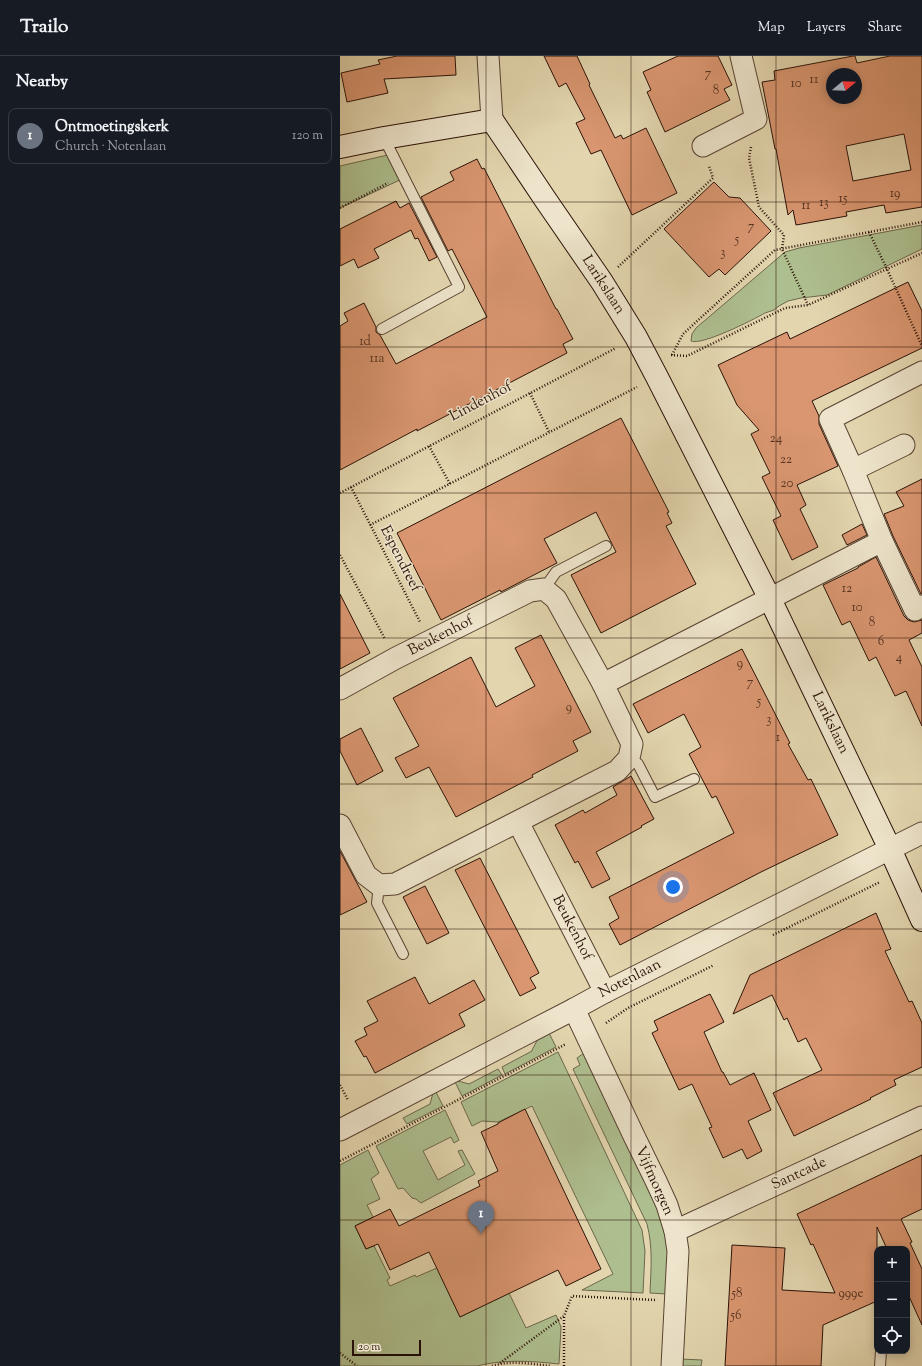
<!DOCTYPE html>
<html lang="en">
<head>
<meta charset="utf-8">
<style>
	body { margin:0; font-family:"Sorts Mill Goudy",serif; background:#20242c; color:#f1f3f6 }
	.controls { position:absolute; right:12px; bottom:12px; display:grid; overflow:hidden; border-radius:8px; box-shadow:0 2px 10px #0003 }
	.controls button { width:36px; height:36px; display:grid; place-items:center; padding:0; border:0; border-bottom:1px solid #363941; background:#171b24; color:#f1f3f6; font:20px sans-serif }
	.compass { position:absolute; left:486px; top:12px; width:36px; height:36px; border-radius:50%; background:#171b24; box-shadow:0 2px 10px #0003; rotate:71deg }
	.scale { position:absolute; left:12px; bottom:10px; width:69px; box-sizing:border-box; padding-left:4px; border:2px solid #2b1208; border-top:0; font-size:11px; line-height:14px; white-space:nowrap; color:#2b1208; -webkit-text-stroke:3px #ede4cb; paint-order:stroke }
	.you { position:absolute; left:333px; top:831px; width:14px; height:14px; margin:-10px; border:3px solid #fff; border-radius:50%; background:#1a73e8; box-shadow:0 0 0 6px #1a73e833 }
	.badge { display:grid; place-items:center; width:26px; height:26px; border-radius:50%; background:#8c9099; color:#fff; font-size:13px; font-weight:700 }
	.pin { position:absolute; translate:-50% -33px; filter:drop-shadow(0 1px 2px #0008) }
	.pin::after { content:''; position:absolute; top:21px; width:14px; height:12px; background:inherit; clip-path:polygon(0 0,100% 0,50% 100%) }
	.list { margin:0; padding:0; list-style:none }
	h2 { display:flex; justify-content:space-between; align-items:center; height:52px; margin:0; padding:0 16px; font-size:17px }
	h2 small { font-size:13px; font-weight:400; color:#9ea1a6 }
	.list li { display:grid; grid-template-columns:26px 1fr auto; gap:12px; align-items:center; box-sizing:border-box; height:56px; margin:0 8px 8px; padding:0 8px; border:1px solid #363941; border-radius:8px }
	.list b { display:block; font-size:15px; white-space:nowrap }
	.list p { margin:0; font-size:13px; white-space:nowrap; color:#9ea1a6 }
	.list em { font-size:13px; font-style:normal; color:#9ea1a6 }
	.icon { flex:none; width:22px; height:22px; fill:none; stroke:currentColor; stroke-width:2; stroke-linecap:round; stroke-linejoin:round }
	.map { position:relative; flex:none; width:582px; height:1310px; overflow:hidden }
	header { display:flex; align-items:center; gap:24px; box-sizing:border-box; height:56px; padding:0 20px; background:#171b24; border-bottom:1px solid #363941 }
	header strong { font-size:19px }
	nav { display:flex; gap:22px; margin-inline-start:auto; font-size:14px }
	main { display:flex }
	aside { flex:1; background:#171b24 }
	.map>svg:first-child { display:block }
</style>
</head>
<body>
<header>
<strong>Trailo</strong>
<nav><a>Map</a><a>Layers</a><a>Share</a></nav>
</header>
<main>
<aside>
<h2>Nearby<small></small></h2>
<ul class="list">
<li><span class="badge" style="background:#6b7280">1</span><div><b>Ontmoetingskerk</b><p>Church · Notenlaan</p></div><em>120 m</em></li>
</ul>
</aside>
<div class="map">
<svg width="582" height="1310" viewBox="0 0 582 1310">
	<rect width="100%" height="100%" fill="#e3d6af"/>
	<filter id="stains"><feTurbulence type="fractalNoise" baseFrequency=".005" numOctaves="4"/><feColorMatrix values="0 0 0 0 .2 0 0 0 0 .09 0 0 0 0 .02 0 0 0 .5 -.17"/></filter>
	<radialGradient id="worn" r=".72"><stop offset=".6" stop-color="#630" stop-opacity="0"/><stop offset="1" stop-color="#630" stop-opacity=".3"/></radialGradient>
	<g fill="#aebf8f" stroke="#6c684c">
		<polygon points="52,98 64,122 0,152 0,110"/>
		<path d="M582,169v24l-95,46 -26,3 -13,3 -9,5 -5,4 -9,3c-12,7 -64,33 -74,28l1,-7 4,-6 89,-76 14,-4z"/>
		<polygon points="209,977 216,991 165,1018 162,1011 192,995 192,994 198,983"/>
		<polygon points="218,996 302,1174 305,1195 303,1237 242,1234 273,1218 192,1050 158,1066 142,1065 132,1070 121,1046"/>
		<path d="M244,997l75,157 10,34 -2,50 -17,-1c1,-24 3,-46 -3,-69l-74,-155 7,-4 -3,-7z"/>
		<polygon points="158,1013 162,1019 122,1040 115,1026 118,1025 129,1028"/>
		<polygon points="96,1036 103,1050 67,1068 63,1062 90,1048 93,1037"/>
		<polygon points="105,1054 119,1084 114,1087 111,1081 83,1095 98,1124 125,1109 118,1095 122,1094 135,1118 81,1147 76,1143 72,1142 63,1132 58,1133 36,1090"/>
		<path d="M28,1094l11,23 -8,6 9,20 -13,6 6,12 -18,9 11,23 8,-3 16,32 -3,2 3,6 25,-11 1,2 21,-9 23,49 49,-24 17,35 30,-13 5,12 -2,37c-28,-3 -55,-5 -82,2h-137v-201z"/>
		<polygon points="341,1303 362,1304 361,1310 341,1310"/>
	</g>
	<g fill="#d99670" stroke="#2b1208" fill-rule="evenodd">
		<polygon points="57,0 115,0 116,19 44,23 48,37 7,46 1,17 40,8 38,4"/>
		<polygon points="204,0 237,0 250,28 249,29 275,82 281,79 283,83 306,72 337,137 292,159 261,94 251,98 236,67 245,63 226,27 219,31"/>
		<polygon points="338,0 378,0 392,29 384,33 390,44 325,76 307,36 311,34 303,16"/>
		<path d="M513,0h2l2,7 33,-7h32v151l-36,6 -2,-8 -38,7 1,4 -51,9 -3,-15 -5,5 -12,-66h-1l-13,-67 13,-2 -1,-9zM492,18h24v24h-24zM564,78l7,36 -58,11 -7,-35z"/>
		<polygon points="137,103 142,113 144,112 216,253 217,253 233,283 223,288 227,297 77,375 77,373 0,414 0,270 8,265 4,257 24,247 36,271 36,276 40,279 56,308 147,261 112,193 108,195 81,141 114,124 110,116"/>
		<polygon points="374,126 389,141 400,142 431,175 385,219 379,213 369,221 324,173"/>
		<polygon points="56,145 60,152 69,147 97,201 89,205 78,182 75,183 71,174 34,193 39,202 18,212 14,203 0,210 0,173"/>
		<polygon points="568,226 582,255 582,292 472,345 479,360 479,368 498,410 457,429 466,449 460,453 478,491 452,504 433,464 441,460 422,421 430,417 411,378 419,374 397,349 378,309 447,276 450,283"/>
		<polygon points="281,362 329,456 327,457 332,467 326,470 356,528 261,577 231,519 276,496 256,456 204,483 217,507 161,536 160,534 101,564 57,477"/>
		<polygon points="582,423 582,538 581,538 553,480 544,458 564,450 556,436"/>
		<polygon points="522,468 527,479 507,489 502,479"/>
		<polygon points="536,501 564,560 568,564 574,566 582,564 582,577 569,584 582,611 582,670 566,635 555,640 536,601 529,605 510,565 502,569 483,529 518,512 518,511"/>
		<polygon points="0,538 30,597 0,613"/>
		<polygon points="201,579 251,676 233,685 238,695 192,719 193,721 116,761 89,711 66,722 55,702 79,690 53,642 131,601 156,651 195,630 175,592"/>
		<polygon points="402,593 450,687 448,688 468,724 471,723 498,779 421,816 280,889 269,868 279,862 269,841 394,777 376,740 372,742 349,698 361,691 344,658 308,677 293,648"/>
		<polygon points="21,672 43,715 17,729 0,695 0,683"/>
		<polygon points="291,720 314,763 301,770 302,771 256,796 270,823 252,832 238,805 235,807 215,769 243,754 245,757 277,739 273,731"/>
		<polygon points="0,795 27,846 0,859"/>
		<polygon points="140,802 199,917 190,922 196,932 180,940 115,814"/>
		<polygon points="85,830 109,877 87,888 63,841"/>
		<polygon points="536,857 551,893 545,895 569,946 572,945 582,967 582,1011 554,1024 556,1029 530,1042 531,1043 454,1080 433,1037 482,1014 466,982 458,986 447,962 444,964 432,939 393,958 410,919"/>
		<polygon points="75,921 89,948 134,924 145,944 119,958 125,970 35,1017 26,1000 24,1001 15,985 27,979 24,972 38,965 27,945"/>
		<polygon points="370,938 384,966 364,976 382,1016 383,1016 390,1029 414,1017 431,1054 408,1065 422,1095 407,1103 402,1093 383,1102 369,1072 372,1071 352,1028 339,1034 312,977 318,974 314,965"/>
		<polygon points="185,1053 261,1213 226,1230 218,1214 120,1261 89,1196 50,1214 38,1188 26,1193 15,1170 50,1153 59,1170 140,1130 138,1125 158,1115 141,1076 158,1068 158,1067"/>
		<polygon points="582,1099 582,1153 561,1163 572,1186 570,1187 582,1213 582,1269 567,1236 567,1193 547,1193 537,1171 537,1245 483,1269 481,1310 385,1310 392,1189 445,1192 442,1234 495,1237 473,1188 471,1189 457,1158"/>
	</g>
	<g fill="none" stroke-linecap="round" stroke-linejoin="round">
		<g stroke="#594332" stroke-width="12">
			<g id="lane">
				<polyline points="42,273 119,231 44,82"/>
				<polyline points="204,533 216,516 266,490"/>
				<polyline points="289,702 298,708 315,741 354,723"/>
				<polyline points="39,829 37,847 63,898"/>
				<polyline points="540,1310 541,1295"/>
			</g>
		</g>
		<g stroke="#594332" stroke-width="23">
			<g id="street">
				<polyline points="148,0 152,64"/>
				<polyline points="363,90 416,63 401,0"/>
				<polyline points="564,389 513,414 542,485 575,554 582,550"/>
				<polyline points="513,414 490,363 582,316"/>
				<polyline points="263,628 542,485"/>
				<polyline points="0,633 56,602 190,535 204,533 216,543 263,628 292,688 289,702 277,715 55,828 39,829 26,819 0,769"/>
				<polyline points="178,766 265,936"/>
				<polyline points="234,953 294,1080 316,1125 327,1149 335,1175 338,1195 332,1310"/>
				<polyline points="0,1074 234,953 265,936 582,777"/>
				<polyline points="335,1175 582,1061"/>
			</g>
		</g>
		<g stroke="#2b1208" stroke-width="24">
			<polyline id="secondary" points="0,91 44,82 152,64 205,143 262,226 296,281 317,321 429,541 550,793 582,864"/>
		</g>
		<g stroke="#2b1208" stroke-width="2.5" stroke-dasharray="1 2" stroke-linecap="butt">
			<polyline points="411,91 409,102 419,151 444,179 442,193 468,249"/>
			<polyline points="0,152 48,127"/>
			<polyline points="529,176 547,213 582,290"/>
			<polyline points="278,211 373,122 369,110"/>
			<polyline points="331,299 347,300 445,252 468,249 582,197"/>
			<polyline points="332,299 343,278 435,194 582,166"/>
			<polyline points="190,337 209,376"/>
			<polyline points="89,390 110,428"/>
			<polyline points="11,431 80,566"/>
			<polyline points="0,437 276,292"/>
			<polyline points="30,469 297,331"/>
			<polyline points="0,499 45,583"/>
			<polyline points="433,879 540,826"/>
			<polyline points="266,967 288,952 374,909"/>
			<polyline points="0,1029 8,1044"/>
			<polyline points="0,1105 226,988"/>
			<polyline points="0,1297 17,1310"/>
			<polyline points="160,1307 224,1260 232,1240 315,1244"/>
			<path d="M152,1310c18,-6 40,-2 59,0"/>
			<polyline points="224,1310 224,1261"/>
		</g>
		<use href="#lane" stroke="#ede4cb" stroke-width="10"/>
		<use href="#street" stroke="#ede4cb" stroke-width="21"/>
		<use href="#secondary" stroke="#ede4cb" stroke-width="22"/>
	</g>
	<path fill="none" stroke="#2b1208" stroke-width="1" stroke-opacity="0.55" d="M146,0v1310M291,0v1310M436,0v1310M0,146h582M0,291h582M0,437h582M0,582h582M0,728h582M0,873h582M0,1019h582M0,1164h582"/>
	<g text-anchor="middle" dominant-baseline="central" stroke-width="3" stroke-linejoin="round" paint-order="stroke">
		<g font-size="13" fill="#563322">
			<text x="368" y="18">7</text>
			<text x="474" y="24">11</text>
			<text x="456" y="28">10</text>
			<text x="376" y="35">8</text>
			<text x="555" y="138">19</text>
			<text x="503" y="143">15</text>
			<text x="484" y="147">13</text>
			<text x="466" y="150">11</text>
			<text x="411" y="171">7</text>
			<text x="397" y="184">5</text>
			<text x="383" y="197">3</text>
			<text x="25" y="286">1d</text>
			<text x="37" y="303">11a</text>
			<text x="436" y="383">24</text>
			<text x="446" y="404">22</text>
			<text x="447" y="428">20</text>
			<text x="507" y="533">12</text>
			<text x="517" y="552">10</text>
			<text x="532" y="567">8</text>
			<text x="541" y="586">6</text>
			<text x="559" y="602">4</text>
			<text x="400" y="608">9</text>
			<text x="410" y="627">7</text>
			<text x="419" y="646">5</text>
			<text x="229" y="652">9</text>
			<text x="429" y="664">3</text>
			<text x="438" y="682">1</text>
			<text x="397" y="1238">58</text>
			<text x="511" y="1238">999e</text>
			<text x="396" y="1260">56</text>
		</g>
		<g font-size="15" fill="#2b1208" stroke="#ede4cb">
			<text transform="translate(263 229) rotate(57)">Larikslaan</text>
			<text transform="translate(141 346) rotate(-28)">Lindenhof</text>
			<text transform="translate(60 503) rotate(63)">Espendreef</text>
			<text transform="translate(101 580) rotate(-27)">Beukenhof</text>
			<text transform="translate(490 667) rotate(64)">Larikslaan</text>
			<text transform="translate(232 872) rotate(63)">Beukenhof</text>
			<text transform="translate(290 923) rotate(-27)">Notenlaan</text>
			<text transform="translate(459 1118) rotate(-25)">Santcade</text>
			<text transform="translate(314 1125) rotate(66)">Vijfmorgen</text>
		</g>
	</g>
	<rect width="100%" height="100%" filter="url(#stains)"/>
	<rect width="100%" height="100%" fill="url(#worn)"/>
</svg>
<div class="controls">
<button>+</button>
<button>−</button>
<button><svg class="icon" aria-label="locate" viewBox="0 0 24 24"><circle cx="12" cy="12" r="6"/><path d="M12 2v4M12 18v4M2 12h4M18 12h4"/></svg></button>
</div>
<svg class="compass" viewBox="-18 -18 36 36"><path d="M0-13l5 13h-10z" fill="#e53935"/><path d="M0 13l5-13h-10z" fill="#9ea1a6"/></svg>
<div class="scale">20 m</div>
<div class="you"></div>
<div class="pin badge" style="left:141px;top:1178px;background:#6b7280">1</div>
</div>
</main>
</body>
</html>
